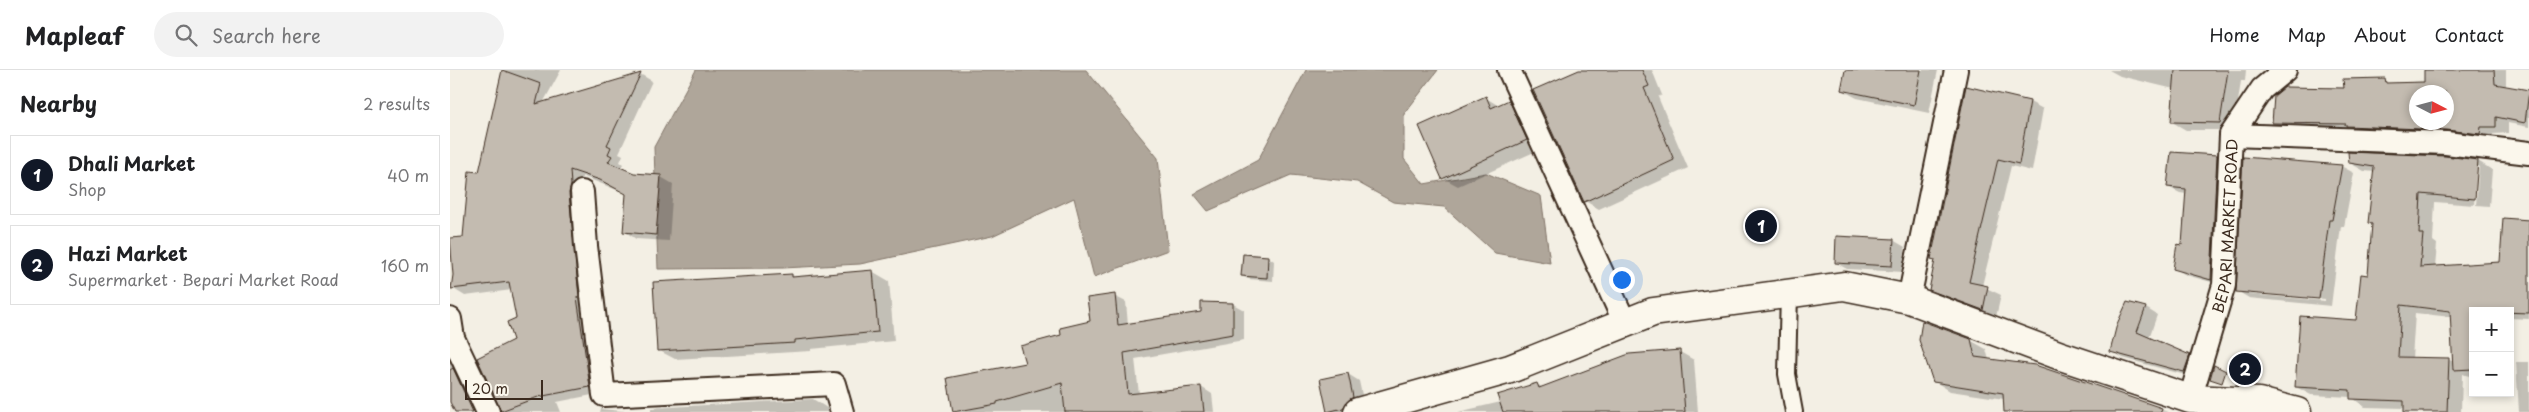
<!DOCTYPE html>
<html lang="en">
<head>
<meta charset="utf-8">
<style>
	body { margin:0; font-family:"Playpen Sans",sans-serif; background:#f2f2f2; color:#202124 }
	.controls { position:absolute; right:15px; bottom:15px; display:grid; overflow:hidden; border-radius:0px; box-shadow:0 2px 8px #0003 }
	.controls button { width:45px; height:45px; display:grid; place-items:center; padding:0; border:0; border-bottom:1px solid #e0e0e0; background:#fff; color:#202124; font:25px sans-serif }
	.compass { position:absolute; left:1959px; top:15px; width:45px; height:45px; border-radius:50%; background:#fff; box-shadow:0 2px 8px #0003; rotate:96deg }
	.scale { position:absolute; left:15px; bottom:12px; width:78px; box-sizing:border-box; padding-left:5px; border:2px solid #3b2a1e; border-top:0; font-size:14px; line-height:18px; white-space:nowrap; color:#3b2a1e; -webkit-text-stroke:4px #fbf7ec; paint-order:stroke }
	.you { position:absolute; left:1171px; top:209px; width:18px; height:18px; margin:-12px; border:4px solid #fff; border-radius:50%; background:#1a73e8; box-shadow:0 0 0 8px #1a73e833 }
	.badge { display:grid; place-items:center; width:32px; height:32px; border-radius:50%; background:#111827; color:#fff; font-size:16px; font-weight:700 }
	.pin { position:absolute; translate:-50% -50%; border:2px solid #fff; box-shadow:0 1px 5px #0006 }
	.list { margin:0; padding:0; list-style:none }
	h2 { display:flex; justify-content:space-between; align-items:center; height:65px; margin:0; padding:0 20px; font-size:21px }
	h2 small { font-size:16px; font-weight:400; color:#757577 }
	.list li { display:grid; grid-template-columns:32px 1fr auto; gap:15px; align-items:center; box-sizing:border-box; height:80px; margin:0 10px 10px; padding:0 10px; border:1px solid #e0e0e0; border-radius:0px }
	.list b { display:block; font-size:19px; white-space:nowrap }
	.list p { margin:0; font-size:16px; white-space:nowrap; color:#757577 }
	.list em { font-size:16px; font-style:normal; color:#757577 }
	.icon { flex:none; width:28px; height:28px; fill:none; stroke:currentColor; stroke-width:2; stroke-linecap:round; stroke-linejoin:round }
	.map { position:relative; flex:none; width:2079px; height:342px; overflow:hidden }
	header { display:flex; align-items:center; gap:30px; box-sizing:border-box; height:70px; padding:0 25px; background:#fff; border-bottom:1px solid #e0e0e0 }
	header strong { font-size:24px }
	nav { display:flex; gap:28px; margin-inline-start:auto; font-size:18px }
	.search { width:350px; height:45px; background:#f2f2f2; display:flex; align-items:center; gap:12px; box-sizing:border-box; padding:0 18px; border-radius:28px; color:#757577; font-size:19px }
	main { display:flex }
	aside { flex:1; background:#fff }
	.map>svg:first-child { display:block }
</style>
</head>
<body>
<header>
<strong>Mapleaf</strong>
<div class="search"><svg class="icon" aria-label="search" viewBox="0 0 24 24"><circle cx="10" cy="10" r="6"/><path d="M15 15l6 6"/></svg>Search here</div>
<nav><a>Home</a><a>Map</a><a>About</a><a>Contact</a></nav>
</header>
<main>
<aside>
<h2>Nearby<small>2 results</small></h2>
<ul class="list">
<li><span class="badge">1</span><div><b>Dhali Market</b><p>Shop</p></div><em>40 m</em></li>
<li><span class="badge">2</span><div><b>Hazi Market</b><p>Supermarket · Bepari Market Road</p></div><em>160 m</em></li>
</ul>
</aside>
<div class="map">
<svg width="2079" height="342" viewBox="0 0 2079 342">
	<rect width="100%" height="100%" fill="#f3efe4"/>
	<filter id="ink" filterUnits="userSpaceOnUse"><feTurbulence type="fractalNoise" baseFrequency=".02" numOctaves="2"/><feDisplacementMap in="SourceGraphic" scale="10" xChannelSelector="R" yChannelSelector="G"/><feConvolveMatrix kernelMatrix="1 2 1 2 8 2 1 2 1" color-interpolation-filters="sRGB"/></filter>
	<g filter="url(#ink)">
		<g fill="#afa69a" stroke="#817468">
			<polygon points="246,0 636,0 708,88 718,180 644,207 624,128 542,166 410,194 333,198 208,199 204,77"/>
			<polygon points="856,0 988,0 954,44 954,89 974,114 1036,103 1091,126 1100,193 1045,183 994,137 943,132 907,112 841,105 758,141 744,124 808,90"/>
		</g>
		<g fill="#0003" fill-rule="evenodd">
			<polygon points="53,0 111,0 93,33 190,4 202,11 169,83 173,85 170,92 173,94 170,99 184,104 211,107 223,114 219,171 186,169 174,161 177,124 132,106 152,323 107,332 111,342 51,342 67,249 62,220 15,226 2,218 4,204 0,169 14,168"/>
			<polygon points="1132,0 1202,0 1212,25 1208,27 1238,98 1149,139 1135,131"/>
			<polygon points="1396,0 1488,0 1479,43 1407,28 1392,20"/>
			<polygon points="1659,0 1796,0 1795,11 1791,11 1784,60 1736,60 1722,52 1724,19 1670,6"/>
			<path d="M1975,0h81v18l23,4v35l-21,-4v10l-15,1v6l-207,-10 -13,-7 128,-27 25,-13zM1966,22h30v30h-30z"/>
			<polygon points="1036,28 1049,36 1058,32 1073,40 1091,79 1008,116 993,108"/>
			<polygon points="1580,32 1593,39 1582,101 1561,96 1532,216 1551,225 1546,247 1493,227 1480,219 1486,190"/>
			<polygon points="1767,87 1778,93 1772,215 1736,205 1724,198 1733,177 1737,124 1730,123 1718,117"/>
			<path d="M1995,87l33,4 14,9 -3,36 -13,-1 3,-39h-2l-3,39 -39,-3 -2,39 4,3 -2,24 67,-4 27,-43v98l-19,-1v-7h-37v66l-11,-3 -1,38h-56v-4l-40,-1 -14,-10 -40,-2 -15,-8 61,-65 12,-46 4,-51 -4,-2 6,-51 -11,-1 -14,-8zM1965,243l36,4 2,45 -5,-3h-36z"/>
			<path d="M1891,96l13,7 -10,54 -3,-1 -10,80 -82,-8 -12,-7zM1798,222l77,7v2l-77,-7z"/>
			<polygon points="1443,170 1455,177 1454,202 1397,199 1386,193"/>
			<polygon points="818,187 824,191 823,211 798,209 792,206"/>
			<polygon points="422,201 439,211 444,271 361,279 361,281 225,289 208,280 341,205 346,208"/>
			<polygon points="664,226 676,232 678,255 752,243 783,234 794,240 794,270 685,289 689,324 751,317 762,324 764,342 504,342 498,309 576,294 613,266 641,252"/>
			<polygon points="1677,233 1696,238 1707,245 1699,268 1750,292 1746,308 1673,288 1662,281"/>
			<polygon points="1520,270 1536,279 1539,290 1585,296 1718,342 1556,342 1554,329 1500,321 1484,311"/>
			<polygon points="1230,282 1244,290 1248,342 1008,342 1051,332 1087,314 1093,318"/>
			<polygon points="0,291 11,298 32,342 7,342 0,329"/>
			<polygon points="2066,292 2079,292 2079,342 2069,342"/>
			<polygon points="898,304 909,311 914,334 906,342 880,342 878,341"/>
			<polygon points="363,329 377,338 377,342 201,342 201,338"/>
			<polygon points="151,339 181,342 150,342"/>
		</g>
		<g fill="#c3bbb0" stroke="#3b2a1e" fill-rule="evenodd">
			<polygon points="52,0 91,14 86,34 191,3 157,75 161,77 158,84 162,86 158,92 184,103 211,105 206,165 173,162 176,124 150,110 120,100 121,115 119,123 129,227 127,227 140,317 88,327 51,341 27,288 63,270 57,252 66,248 59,212 1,219 3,205 0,168 13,167 19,101 29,102"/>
			<polygon points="1129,0 1192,0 1199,16 1194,18 1224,90 1134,132 1083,20"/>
			<polygon points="1395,0 1471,0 1464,35 1391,20"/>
			<polygon points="1725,0 1778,0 1770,53 1721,52"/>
			<path d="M1974,0h70l1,14 34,6 -4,33 -29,-6v10h-15l-1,7 -33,-4 -101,-4v-2l-74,-1 2,-27 11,-9 59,1 -1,-9 42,-1 1,5 38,-1zM1966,22h30v30h-30z"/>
			<polygon points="1516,16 1580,31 1569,94 1548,89 1519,212 1538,216 1533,240 1479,220 1485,190 1481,189"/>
			<polygon points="1036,26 1041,38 1059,30 1077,70 992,109 969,56"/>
			<polygon points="1721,82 1767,85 1761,210 1723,199 1727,174 1732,175 1736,119 1717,117"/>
			<polygon points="1898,82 1995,86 2028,90 2025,129 1971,124 1969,164 1973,164 1970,197 2050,192 2053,148 2079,150 2079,243 2023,241 2023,299 2003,300 2000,241 1951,235 1948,287 1999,288 1997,342 1954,342 1954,331 1900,329 1900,320 1845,317 1850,246 1906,250 1911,204 1918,205 1922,154 1918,153 1924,97 1899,93"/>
			<polygon points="1793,87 1892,95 1882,150 1879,150 1869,229 1786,222"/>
			<polygon points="1386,166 1444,169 1442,196 1385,193"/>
			<polygon points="793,184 818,186 817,208 791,206"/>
			<polygon points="423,200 428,262 345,270 345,273 207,281 203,212 342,204 342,207"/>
			<polygon points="665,224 668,255 751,242 751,232 783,233 783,264 674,283 678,324 751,316 754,342 615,342 612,313 547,332 547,334 503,342 497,308 575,293 570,276 611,265 610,258 640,251 637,228"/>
			<polygon points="1677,232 1696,237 1687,262 1740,285 1734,302 1660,282 1667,254"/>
			<polygon points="1472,251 1521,269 1525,287 1585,295 1712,338 1711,342 1554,342 1553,323 1483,312 1469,270"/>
			<polygon points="1230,280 1235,342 1053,342 1047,325 1087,313 1089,318 1179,284"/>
			<polygon points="1764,295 1776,301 1772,313 1760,309"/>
			<polygon points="3,298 23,342 5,342 0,332 0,300"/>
			<polygon points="898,303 903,327 897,332 893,338 877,342 870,309"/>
		</g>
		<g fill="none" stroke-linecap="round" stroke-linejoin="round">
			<g stroke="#3b2a1e" stroke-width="20">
				<polyline id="pedestrian" points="1339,223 1337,304 1344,342"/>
			</g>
			<g stroke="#3b2a1e" stroke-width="26">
				<g id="minor">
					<polyline points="1059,0 1175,253"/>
					<polyline points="1781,65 1996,73 2079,83"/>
					<polyline points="132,122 136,176 154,325 384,314 392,342"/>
					<polyline points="1459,229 1506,0"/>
					<polyline points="0,249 3,268 38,342"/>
					<path id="s1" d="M1740,329l34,-114 7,-150 31,-46 23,-19"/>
				</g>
			</g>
			<g stroke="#3b2a1e" stroke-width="31">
				<polyline id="tertiary" points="908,342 1060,299 1203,242 1394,216 1459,229 1611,286 1740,329 1809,332 1847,342"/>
			</g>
			<use href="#pedestrian" stroke="#fbf7ec" stroke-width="16"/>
			<use href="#minor" stroke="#fbf7ec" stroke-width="22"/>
			<use href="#tertiary" stroke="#fbf7ec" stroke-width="28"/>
		</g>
	</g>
	<g text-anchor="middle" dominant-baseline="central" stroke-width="4.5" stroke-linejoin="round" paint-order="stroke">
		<g font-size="15" fill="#3b2a1e" stroke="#fbf7ec">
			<text stroke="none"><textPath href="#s1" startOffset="178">BEPARI MARKET ROAD</textPath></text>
		</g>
	</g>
</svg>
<div class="controls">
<button>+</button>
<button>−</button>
</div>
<svg class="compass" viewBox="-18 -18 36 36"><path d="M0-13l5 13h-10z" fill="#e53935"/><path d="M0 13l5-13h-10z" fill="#757577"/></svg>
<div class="scale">20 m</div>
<div class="you"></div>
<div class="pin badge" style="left:1311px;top:156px">1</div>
<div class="pin badge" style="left:1795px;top:299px">2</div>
</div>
</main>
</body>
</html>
